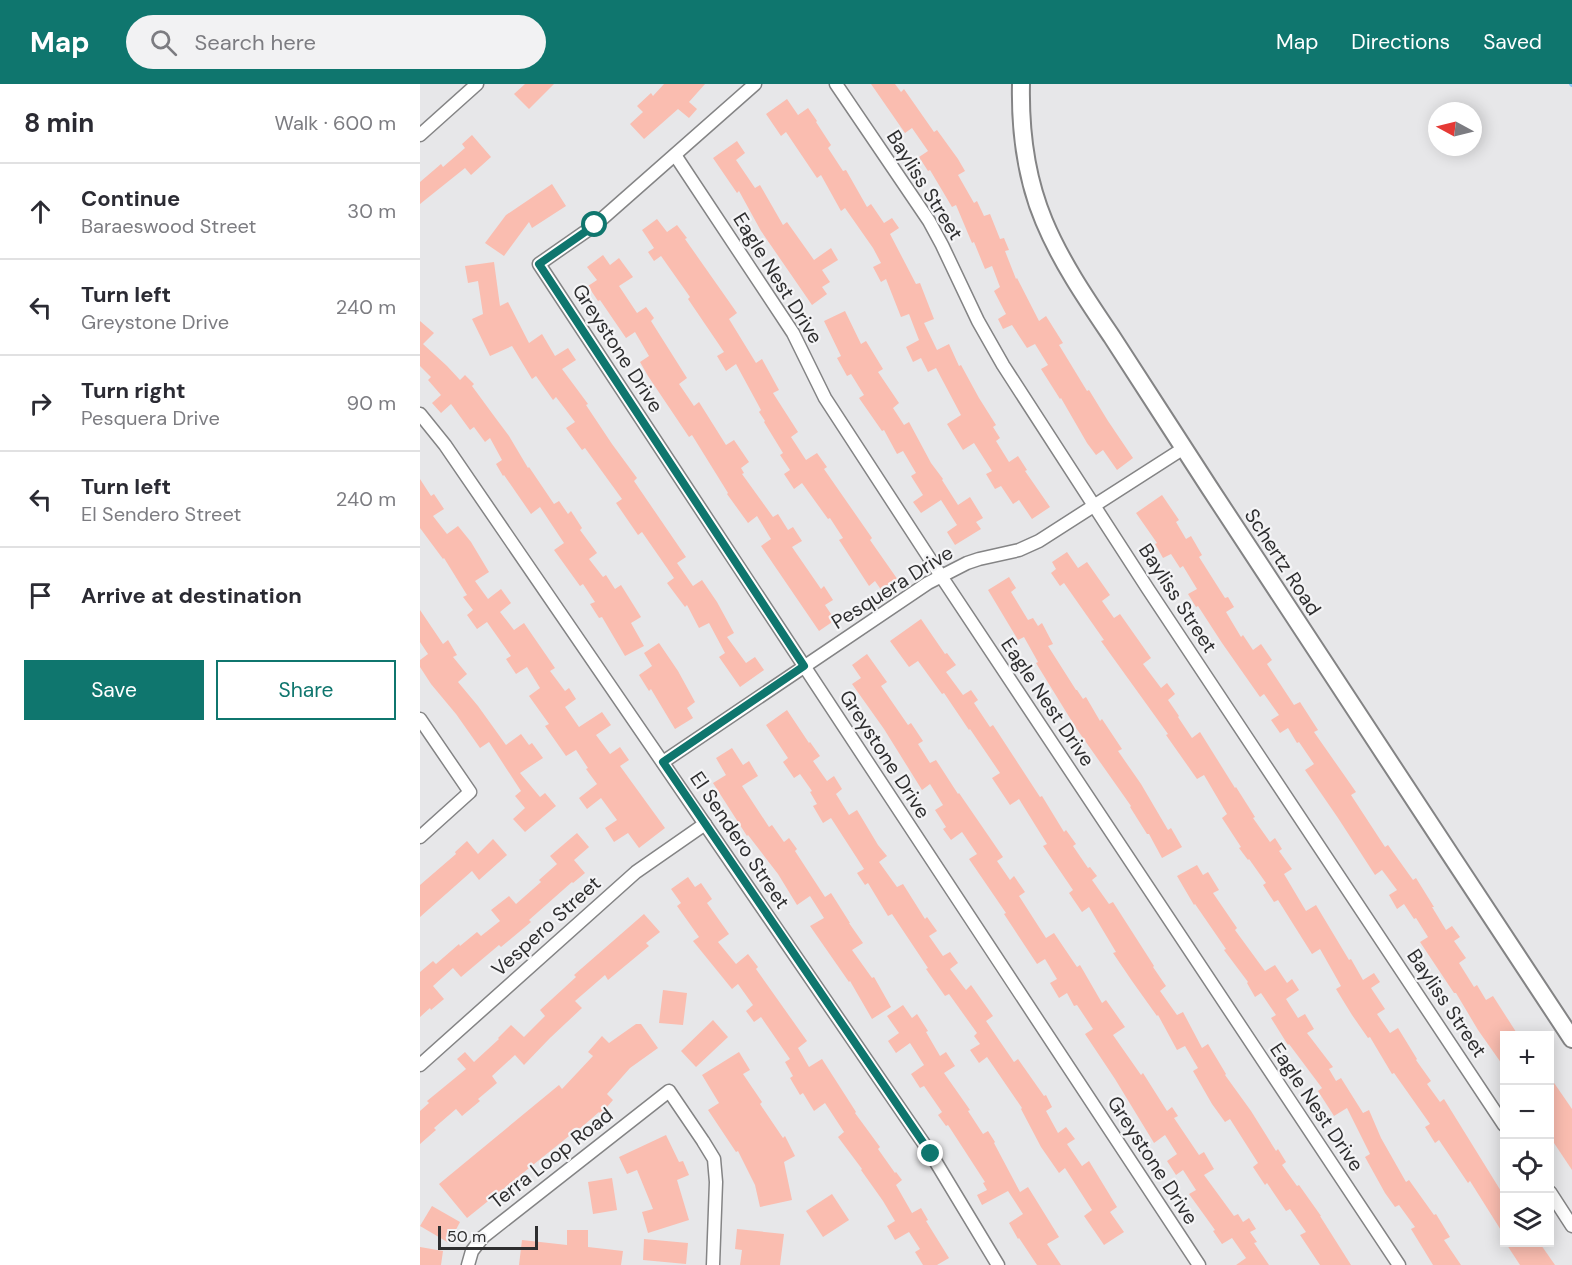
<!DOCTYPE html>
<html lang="en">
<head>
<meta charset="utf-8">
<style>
	body { margin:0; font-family:"DM Sans",sans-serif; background:#f2f2f3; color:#2b2b33 }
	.controls { position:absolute; right:18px; bottom:18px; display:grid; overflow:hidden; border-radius:0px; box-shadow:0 3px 15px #0003 }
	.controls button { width:54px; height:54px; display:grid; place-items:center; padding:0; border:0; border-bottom:2px solid #e1e1e2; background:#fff; color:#2b2b33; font:30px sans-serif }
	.compass { position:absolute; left:1008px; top:18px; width:54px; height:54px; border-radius:50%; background:#fff; box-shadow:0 3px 15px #0003; rotate:277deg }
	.scale { position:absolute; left:18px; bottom:15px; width:100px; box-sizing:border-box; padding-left:6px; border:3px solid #2e2e2f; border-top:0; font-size:16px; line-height:21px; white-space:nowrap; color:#2e2e2f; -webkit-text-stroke:4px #f4f4f6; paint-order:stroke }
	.stop { position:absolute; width:18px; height:18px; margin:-14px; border:4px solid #0f766e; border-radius:50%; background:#fff }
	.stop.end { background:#0f766e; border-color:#fff; box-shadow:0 2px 6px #0008 }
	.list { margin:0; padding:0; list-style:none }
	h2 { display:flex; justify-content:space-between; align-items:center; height:78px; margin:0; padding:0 24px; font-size:26px }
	h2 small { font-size:20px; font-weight:400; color:#7c7c81 }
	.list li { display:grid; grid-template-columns:39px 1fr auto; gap:18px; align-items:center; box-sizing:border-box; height:96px; padding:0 24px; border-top:2px solid #e1e1e2 }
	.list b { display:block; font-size:22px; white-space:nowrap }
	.list p { margin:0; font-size:20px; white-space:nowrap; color:#7c7c81 }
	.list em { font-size:20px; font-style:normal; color:#7c7c81 }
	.actions { display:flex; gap:12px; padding:18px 24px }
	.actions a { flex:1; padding:14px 0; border:2px solid #0f766e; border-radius:0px; text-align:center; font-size:21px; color:#0f766e }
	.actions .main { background:#0f766e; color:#fff }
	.icon { flex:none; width:33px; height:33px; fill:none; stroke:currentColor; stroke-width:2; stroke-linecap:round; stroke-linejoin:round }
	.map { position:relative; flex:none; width:1152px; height:1181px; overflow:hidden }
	header { display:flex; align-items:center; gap:36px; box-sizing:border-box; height:84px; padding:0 30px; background:#0f766e; color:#fff }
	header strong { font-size:28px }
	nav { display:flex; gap:33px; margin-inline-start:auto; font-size:21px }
	.search { width:420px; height:54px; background:#f2f2f3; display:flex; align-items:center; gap:15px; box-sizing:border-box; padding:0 21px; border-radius:33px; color:#7c7c81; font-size:22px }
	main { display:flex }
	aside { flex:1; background:#fff }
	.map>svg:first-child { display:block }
</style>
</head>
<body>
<header>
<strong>Map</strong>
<div class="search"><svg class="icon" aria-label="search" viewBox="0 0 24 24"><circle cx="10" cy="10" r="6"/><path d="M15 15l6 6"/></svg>Search here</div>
<nav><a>Map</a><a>Directions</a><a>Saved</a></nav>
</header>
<main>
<aside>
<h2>8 min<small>Walk · 600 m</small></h2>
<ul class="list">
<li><svg class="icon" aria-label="ahead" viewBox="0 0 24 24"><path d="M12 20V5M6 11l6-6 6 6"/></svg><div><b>Continue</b><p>Baraeswood Street</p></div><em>30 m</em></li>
<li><svg class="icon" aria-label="left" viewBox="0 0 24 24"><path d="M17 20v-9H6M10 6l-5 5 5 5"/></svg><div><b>Turn left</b><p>Greystone Drive</p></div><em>240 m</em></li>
<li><svg class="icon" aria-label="right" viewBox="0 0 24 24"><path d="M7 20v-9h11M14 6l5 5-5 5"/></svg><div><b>Turn right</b><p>Pesquera Drive</p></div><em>90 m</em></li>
<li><svg class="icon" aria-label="left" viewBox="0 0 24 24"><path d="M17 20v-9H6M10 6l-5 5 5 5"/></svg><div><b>Turn left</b><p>El Sendero Street</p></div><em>240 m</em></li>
<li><svg class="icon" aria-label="arrive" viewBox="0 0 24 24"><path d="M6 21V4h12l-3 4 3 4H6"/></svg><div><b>Arrive at destination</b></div></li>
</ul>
<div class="actions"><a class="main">Save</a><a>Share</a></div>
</aside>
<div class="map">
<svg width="1152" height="1181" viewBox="0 0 1152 1181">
	<rect width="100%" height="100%" fill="#e7e7e9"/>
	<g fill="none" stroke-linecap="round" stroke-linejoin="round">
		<polyline stroke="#8dc9f8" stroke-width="4" points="1151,0 1152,1"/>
	</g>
	<g fill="#fabdb0">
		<polygon points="105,0 134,0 109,25 94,10"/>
		<polygon points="244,0 285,0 269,18 277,25 269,34 258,25 224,55 210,40 223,28 217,22 231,9 233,12"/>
		<polygon points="451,0 475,0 481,8 484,5 514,48 517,46 538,75 545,87 538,91 554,119 557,117 564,132 570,130 580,155 584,154 589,166 585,167 596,195 597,194 619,237 626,232 643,259 639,261 667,307 669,306 688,337 713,374 697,386 683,366 676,371 667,359 641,314 640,315 621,285 628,281 615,260 607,264 592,241 583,245 578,235 586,230 574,207 580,203 572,182 565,185 554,158 552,159 536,121 532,123 510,86 508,87 499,73 508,67 492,44 485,49"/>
		<polygon points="367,15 378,31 388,24 397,37 396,38 411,61 408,64 423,87 426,86 447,123 451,120 464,139 472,134 479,144 470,150 496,200 500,199 514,235 504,239 517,266 529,260 539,282 541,281 559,314 576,341 573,343 580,354 576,357 589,378 598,372 607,386 605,387 630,423 612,435 599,416 593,420 581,402 575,405 566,390 572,387 554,359 543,366 527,340 541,331 516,284 508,288 501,274 493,278 486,263 499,256 489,230 481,233 466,195 461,198 453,183 461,179 453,164 425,124 421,127 401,91 397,94 366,48 361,52 346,30"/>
		<polygon points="52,51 71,73 51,91 45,84 0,120 0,98 21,80 23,83 45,64 42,60"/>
		<polygon points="317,57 325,69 316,76 335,104 340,101 363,141 367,138 394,176 411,164 418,176 402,186 410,198 402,203 407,210 392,221 341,147 319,107 317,109 293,74"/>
		<polygon points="132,100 146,122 112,144 109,138 84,172 65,159 86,131"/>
		<polygon points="237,135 247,148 257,141 267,154 265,155 317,229 309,235 336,279 342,275 359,306 353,309 378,348 371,353 386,376 397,369 407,383 404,385 452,454 450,456 478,496 462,507 455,497 449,502 419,456 423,454 410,434 408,435 382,399 374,405 364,390 370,386 360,371 363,369 344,338 345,337 339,328 341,326 316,280 306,287 297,272 304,268 268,215 270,213 241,172 234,177 228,168 234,164 222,146"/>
		<polygon points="183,171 190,181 199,174 213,193 199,202 217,229 226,223 234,234 231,237 267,294 259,300 274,322 279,318 306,361 314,356 329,378 321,384 324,389 322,390 353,433 358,430 368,446 373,443 382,457 372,463 401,505 404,502 413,516 405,521 415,536 399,547 341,462 351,455 337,432 328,439 307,410 308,409 272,351 269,353 228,292 220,278 229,272 215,248 206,254 180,216 178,217 168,202 177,196 167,183"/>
		<polygon points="74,178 80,222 88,218 109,259 122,250 135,272 148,264 156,276 142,285 168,320 166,321 192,360 217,394 214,397 266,473 257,479 273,502 282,496 297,518 314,549 307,553 326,579 335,573 344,586 320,603 299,573 305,569 289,539 279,544 267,521 265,523 247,499 254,494 222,448 218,451 196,419 202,415 165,364 162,366 146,344 155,338 136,313 133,316 116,292 112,295 92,262 70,272 52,235 63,230 58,197 48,199 45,182"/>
		<polygon points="425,227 441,260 446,257 463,285 458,288 479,319 473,324 484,341 489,338 511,379 523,395 522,396 538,421 550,413 563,434 556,438 561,445 535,461 527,448 537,441 521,416 501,429 493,418 503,411 491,392 496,389 483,367 477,370 464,346 462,347 439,314 444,311 431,290 427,292 417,274 421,272 404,237"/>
		<polygon points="0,237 14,249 3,260 27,282 40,296 45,291 54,300 52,302 77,336 89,352 108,384 109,383 134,420 139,417 148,430 151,427 162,444 160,446 177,469 169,475 183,493 186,491 195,505 201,501 221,533 211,539 224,562 205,572 182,533 179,534 170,520 175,518 163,500 160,502 134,466 144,459 120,423 111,430 84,391 83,392 76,380 82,376 70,354 65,358 54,343 50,346 31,320 21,329 12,319 21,311 8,296 11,293 0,282"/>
		<polygon points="0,395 11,412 14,410 24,425 13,432 27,450 38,442 51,458 69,488 55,497 68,515 81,505 91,519 80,528 94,546 104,539 135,584 130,587 145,607 149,604 156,615 145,623 159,643 182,628 191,641 176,651 190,670 200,663 209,676 200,682 245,744 219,764 208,749 194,758 185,744 197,736 181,714 167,725 159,714 177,700 166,685 168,684 156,666 146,672 125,642 129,640 109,612 120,604 107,583 96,590 86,575 91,572 67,538 57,545 47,531 53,526 43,513 47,511 24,474 23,475 0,444"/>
		<polygon points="742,411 759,436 756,438 766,455 771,452 782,471 779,473 805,514 808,513 814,523 806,528 821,553 823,551 833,566 841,560 852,576 847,580 874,621 880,618 898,646 894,648 936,708 931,711 965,763 968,761 993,796 996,794 1014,823 1012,823 1026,846 1032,842 1040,853 1034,857 1046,874 1039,879 1054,903 1057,901 1066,916 1073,912 1098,951 1084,951 1084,983 1058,946 1036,909 1034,909 1000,858 1008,853 996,834 994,835 984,820 977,825 969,811 977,806 962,786 955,791 918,734 885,686 894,680 879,658 877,659 868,644 860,649 851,636 859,631 844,610 840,613 802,559 778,522 776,523 768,510 777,505 763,482 760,484 751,470 743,474 735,460 737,459 716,429"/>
		<polygon points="647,468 658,484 667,478 690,511 682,517 694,534 700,530 731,574 723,580 741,604 747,599 755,610 748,616 759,632 758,633 772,654 780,648 815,704 816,703 835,733 833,734 850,758 855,754 862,765 859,767 872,785 864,790 886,827 896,821 929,876 931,875 943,896 954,889 960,898 951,904 965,925 957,930 970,949 978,944 997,975 996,976 1011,997 1007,1000 1020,1018 1024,1015 1084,1112 1084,1151 1050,1097 1048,1099 1019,1056 1015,1059 1005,1043 1010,1040 974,989 972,990 950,953 948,954 932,931 916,905 921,902 900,865 892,870 858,816 854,818 843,801 846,799 829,775 828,776 819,764 821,763 802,734 807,730 784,691 777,695 746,651 748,650 681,557 684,556 644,499 640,502 631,489 636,485 632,478"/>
		<polygon points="589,493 596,504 591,508 608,536 613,534 618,542 622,539 633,560 628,562 656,606 657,606 663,615 666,613 680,637 682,635 702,665 698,667 721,700 748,746 751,744 762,763 742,774 729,750 727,750 710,723 711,722 656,644 616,579 618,578 604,553 598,556 568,506"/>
		<polygon points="0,526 23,560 28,556 37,571 33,573 47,590 38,598 58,622 86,661 101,650 109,661 112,659 123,674 100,689 120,713 125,709 136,722 105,748 93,735 105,724 95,712 101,707 69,658 60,664 36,630 11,600 0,583 0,576 8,570 0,558"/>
		<polygon points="501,535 525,570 527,569 536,581 526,588 543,611 551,606 558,616 554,619 570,643 573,641 620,713 622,712 644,748 646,746 656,760 653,762 668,784 670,783 677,792 672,796 689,820 693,818 734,882 733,883 746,902 740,907 757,931 763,928 782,964 788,960 806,990 805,991 831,1027 856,1067 858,1065 866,1078 862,1081 877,1102 879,1101 901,1132 900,1132 931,1181 900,1181 880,1151 886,1148 870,1125 866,1127 847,1099 845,1101 833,1083 838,1079 810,1035 805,1038 792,1020 773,987 778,984 765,962 757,966 738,931 737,932 712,897 693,869 696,868 669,823 662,828 649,809 653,806 623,762 627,760 599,715 590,721 572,694 580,689 550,645 549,646 524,609 522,610 498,577 489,583 470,557"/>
		<polygon points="239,559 258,587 275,618 267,624 273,634 255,645 231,605 229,607 219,591 232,582 224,569"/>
		<polygon points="447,570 467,598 461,602 488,641 491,639 503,657 498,660 510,679 516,676 538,710 539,709 583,773 577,777 590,796 594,792 605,808 599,812 626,854 634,849 657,883 660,881 682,919 686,916 705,943 693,951 721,991 723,989 747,1027 752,1023 758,1032 754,1034 779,1071 784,1068 794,1085 784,1091 814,1132 818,1130 823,1138 829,1134 836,1145 830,1148 837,1158 834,1159 849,1181 816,1181 826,1174 812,1154 802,1160 793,1147 795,1146 769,1110 776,1106 763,1086 756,1091 747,1077 757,1070 745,1051 734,1059 695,995 665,950 673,945 657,921 654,922 647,909 639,914 630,899 637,895 625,875 617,880 584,830 586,829 549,775 557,770 542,748 531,756 523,745 526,743 515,726 523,721 510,700 502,706 464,645 432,600 441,594 432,581"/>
		<polygon points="367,626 389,659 390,658 400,672 393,677 407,697 414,692 422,705 416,710 429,731 437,726 458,761 467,772 459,778 477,803 483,800 505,835 507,833 517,847 509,852 523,872 530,868 538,879 530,885 546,906 551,901 573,932 566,937 594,978 598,975 624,1012 626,1011 632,1023 626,1027 638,1049 646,1043 655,1055 647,1060 662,1082 669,1077 697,1123 690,1128 704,1148 684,1161 664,1132 672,1126 645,1084 639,1089 621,1063 601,1025 602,1024 567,973 559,979 550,966 560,960 554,952 557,949 529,910 525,912 506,885 508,884 472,830 468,832 448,799 445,801 437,789 444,785 411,734 403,739 393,722 397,720 390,708 392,707 380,690 374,694 363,678 368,674 346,641"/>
		<polygon points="312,664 323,681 329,677 338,692 322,702 349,743 352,741 364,758 369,754 377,765 375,767 405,813 411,809 430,839 429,839 443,859 432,866 452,894 454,893 471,923 452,935 430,897 429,898 390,842 404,834 390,812 377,821 358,790 328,751 327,752 293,699 306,691 296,674"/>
		<polygon points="157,749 169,763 154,776 165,789 153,799 152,798 109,836 111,838 81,863 79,861 41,893 33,884 13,902 24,915 11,926 10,924 0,933 0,888 13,877 16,880 39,860 40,862 57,848 61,852 80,837 71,826 89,812 96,820 121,798 119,796 137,780 130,772"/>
		<polygon points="73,755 87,771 59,796 52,787 0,833 0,801 36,770 35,768 47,757 58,770"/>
		<polygon points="777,781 783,791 788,788 799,806 793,809 817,844 815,846 845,887 855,881 867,899 872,895 879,906 866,915 878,934 885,930 894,945 887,949 913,983 909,985 916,997 921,994 943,1029 949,1026 961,1054 986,1098 989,1096 1014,1131 1016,1130 1030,1153 1024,1156 1041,1181 1013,1181 991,1145 995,1143 979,1121 975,1123 965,1109 945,1073 950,1070 927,1024 914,1032 898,1007 902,1004 869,960 868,961 851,934 856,931 841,909 835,913 827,899 828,898 804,866 806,865 775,820 774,821 757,792"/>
		<polygon points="268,793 275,803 281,799 292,815 287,819 309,850 298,858 316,880 328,870 338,883 336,885 387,957 378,964 389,983 402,975 436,1028 435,1029 460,1063 458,1065 475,1089 476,1088 482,1096 476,1101 492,1129 501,1124 508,1136 506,1137 529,1174 517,1181 503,1181 495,1168 500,1165 489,1148 475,1156 467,1142 475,1137 463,1117 441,1086 442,1085 418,1053 424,1048 405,1019 394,1027 383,1009 380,1011 370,994 373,992 365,978 370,975 341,933 334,938 326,927 333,921 318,900 312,905 273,857 279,853 257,822 261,819 251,805"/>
		<polygon points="224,830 240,848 226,859 229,862 188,896 185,891 155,917 162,924 130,954 104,981 95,971 72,992 77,999 58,1015 60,1017 42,1032 36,1025 14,1044 16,1046 0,1060 0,1027 9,1019 7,1017 46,985 37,975 45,968 54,978 79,955 78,954 91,941 104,953 125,932 120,926 156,893 154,891"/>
		<polygon points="243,906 267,909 263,941 239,939"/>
		<polygon points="483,921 492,934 497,930 508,947 506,948 520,972 526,968 535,982 524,989 550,1026 548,1027 563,1050 568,1047 575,1058 574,1059 600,1108 608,1103 639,1153 627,1160 641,1181 617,1181 599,1154 598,1155 589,1139 603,1130 588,1107 562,1121 557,1111 567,1106 563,1099 565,1098 528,1041 526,1042 518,1031 522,1028 504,1002 500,1004 491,990 504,981 490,959 476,969 468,957 479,949 467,932"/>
		<polygon points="293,936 308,953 276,983 261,967"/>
		<polygon points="216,940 221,940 238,964 210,984 187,1010 193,1016 181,1030 179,1028 155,1049 154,1048 47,1134 19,1100 139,1001 142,1005 173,972 168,968 182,952 189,959"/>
		<polygon points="319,968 330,986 323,990 342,1018 340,1020 363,1054 365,1052 375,1072 364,1078 372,1116 340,1123 335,1101 318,1067 316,1068 288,1026 299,1019 282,991"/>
		<polygon points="1130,993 1152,1025 1152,1086 1130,1053"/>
		<polygon points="246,1051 259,1078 263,1077 269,1091 257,1096 269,1136 228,1149 222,1128 233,1125 217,1086 207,1090 199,1073"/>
		<polygon points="192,1094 197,1126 173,1130 168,1098"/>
		<polygon points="412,1110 429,1136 403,1153 386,1127"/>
		<polygon points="12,1122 40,1138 29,1159 0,1142"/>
		<polygon points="317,1145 364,1150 360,1181 320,1181 322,1166 315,1165"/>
		<polygon points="147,1146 168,1146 168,1163 203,1167 201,1181 99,1181 102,1156 147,1161"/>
		<polygon points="224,1155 268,1159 266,1180 223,1176"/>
		<polygon points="1085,1158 1119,1158 1135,1181 1100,1181"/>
		<polygon points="0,1163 23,1167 21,1181 0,1181"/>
	</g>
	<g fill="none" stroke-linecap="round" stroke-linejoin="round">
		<g stroke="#848485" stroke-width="15">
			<g id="street">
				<polyline points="335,0 175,141 119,180 779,1181"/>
				<polyline points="416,0 509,137 522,161 558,237 583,281 728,505 1084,1041"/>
				<polyline points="0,51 57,0"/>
				<polyline points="255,71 373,249 405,314 521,492 979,1181"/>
				<polyline points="0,330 25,361 511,1070 578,1181"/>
				<polyline points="0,635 50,708 0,753"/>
				<polyline points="243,678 508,499 547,479 559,475 599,466 619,457 764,364"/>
				<polyline points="0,981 216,788 285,740"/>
				<polyline points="1130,1108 1152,1142"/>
				<polyline points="48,1181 52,1167 63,1153 249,1007 283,1057 294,1075 296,1098 293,1181"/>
			</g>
		</g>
		<g stroke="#848485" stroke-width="20">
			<path id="secondary" d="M601,0c-1,46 5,94 23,137 17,41 43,79 68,116 32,50 65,100 97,150 120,185 242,368 363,552"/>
		</g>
		<use href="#street" stroke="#fff" stroke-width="12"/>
		<use href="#secondary" stroke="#fff" stroke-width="16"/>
	</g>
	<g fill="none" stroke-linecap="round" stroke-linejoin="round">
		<polyline stroke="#0f766e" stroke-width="8" points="175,141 119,180 384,582 243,678 511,1070"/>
	</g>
	<g text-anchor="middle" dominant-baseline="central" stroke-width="4.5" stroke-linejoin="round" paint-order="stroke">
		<g font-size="20" fill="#2e2e2f" stroke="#f4f4f6">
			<text transform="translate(505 101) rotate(58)">Bayliss Street</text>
			<text transform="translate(358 194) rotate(58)">Eagle Nest Drive</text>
			<text transform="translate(198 264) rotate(57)">Greystone Drive</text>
			<text transform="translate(863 478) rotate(57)">Schertz Road</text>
			<text transform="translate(472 503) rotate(-32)">Pesquera Drive</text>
			<text transform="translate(758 514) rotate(57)">Bayliss Street</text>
			<text transform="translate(628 618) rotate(56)">Eagle Nest Drive</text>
			<text transform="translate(465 670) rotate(57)">Greystone Drive</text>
			<text transform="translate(320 756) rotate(56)">El Sendero Street</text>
			<text transform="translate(126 842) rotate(-42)">Vespero Street</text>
			<text transform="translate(1027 919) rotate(56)">Bayliss Street</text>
			<text transform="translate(897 1023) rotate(56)">Eagle Nest Drive</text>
			<text transform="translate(131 1074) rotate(-38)">Terra Loop Road</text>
			<text transform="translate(733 1076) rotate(57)">Greystone Drive</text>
		</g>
	</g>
</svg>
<div class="controls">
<button>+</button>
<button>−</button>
<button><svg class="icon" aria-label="locate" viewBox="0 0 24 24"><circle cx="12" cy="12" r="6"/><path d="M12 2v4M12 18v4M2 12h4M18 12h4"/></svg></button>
<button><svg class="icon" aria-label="layers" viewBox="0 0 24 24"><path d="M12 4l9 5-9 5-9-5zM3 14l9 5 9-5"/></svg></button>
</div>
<svg class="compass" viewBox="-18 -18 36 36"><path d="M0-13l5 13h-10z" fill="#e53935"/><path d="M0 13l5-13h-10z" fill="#7c7c81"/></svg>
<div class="scale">50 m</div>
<div class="stop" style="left:175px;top:141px"></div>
<div class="stop end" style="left:511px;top:1070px"></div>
</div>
</main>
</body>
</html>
